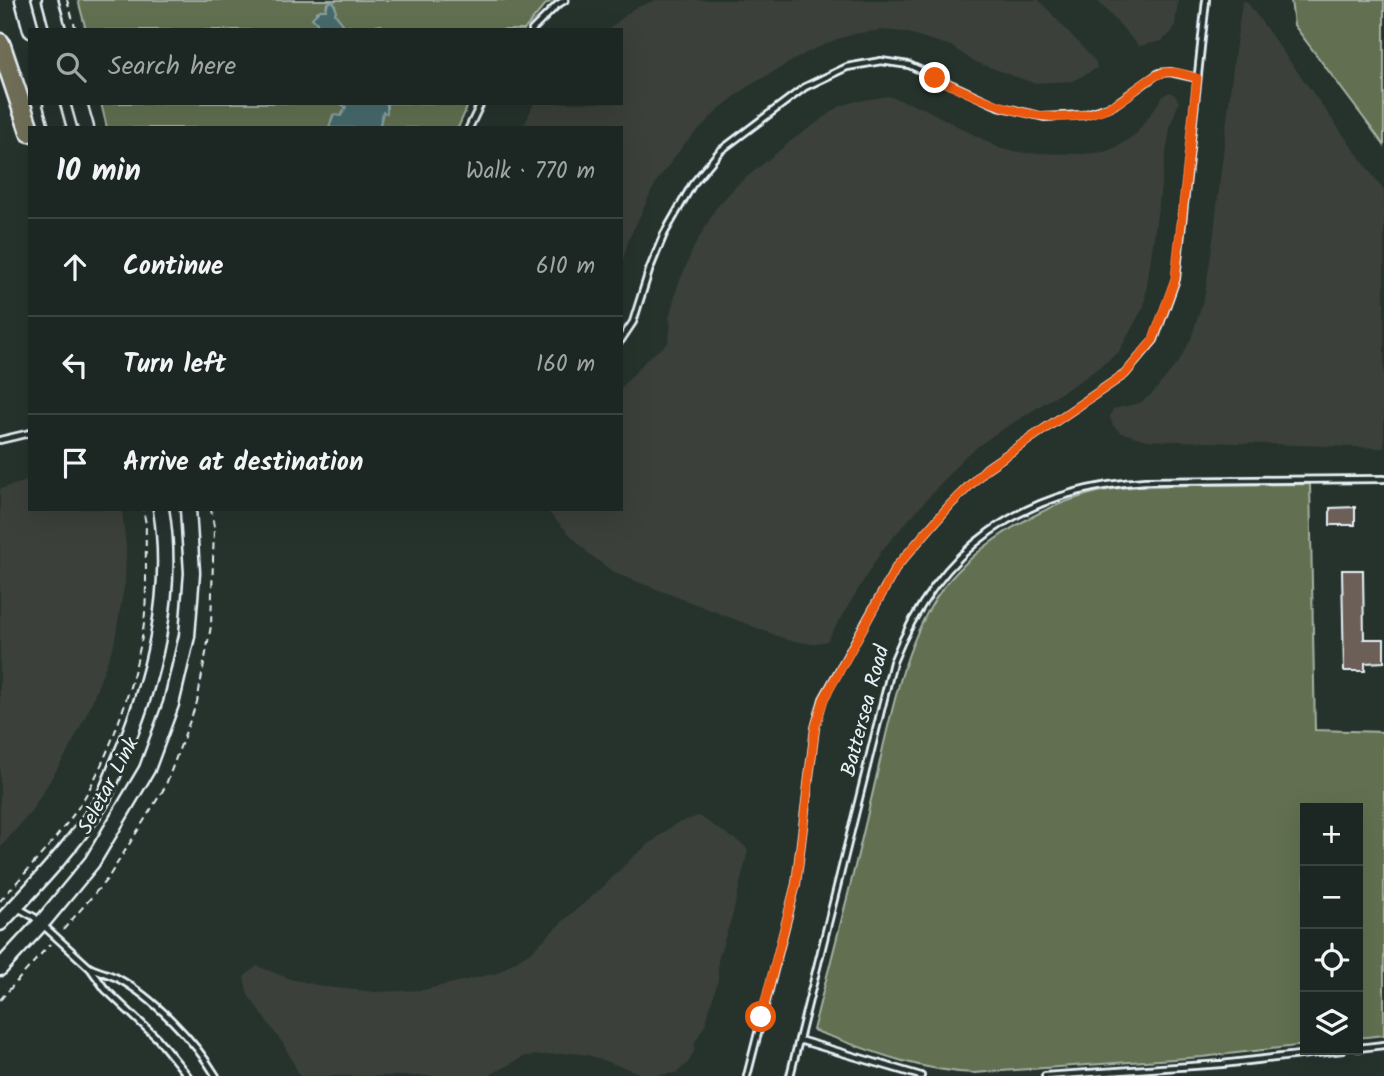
<!DOCTYPE html>
<html lang="en">
<head>
<meta charset="utf-8">
<style>
	body { margin:0; font-family:Kalam,sans-serif; background:#252e2a; color:#f1f3f6 }
	.controls { position:absolute; right:21px; bottom:21px; display:grid; overflow:hidden; border-radius:0px; box-shadow:0 7px 28px #0002 }
	.controls button { width:63px; height:63px; display:grid; place-items:center; padding:0; border:0; border-bottom:2px solid #3a4340; background:#1c2622; color:#f1f3f6; font:35px sans-serif }
	.stop { position:absolute; width:21px; height:21px; margin:-16px; border:5px solid #ea580c; border-radius:50%; background:#fff }
	.stop.end { background:#ea580c; border-color:#fff; box-shadow:0 2px 7px #0008 }
	.list { margin:0; padding:0; list-style:none }
	h2 { display:flex; justify-content:space-between; align-items:center; height:91px; margin:0; padding:0 28px; font-size:30px }
	h2 small { font-size:23px; font-weight:400; color:#a0a5a5 }
	.list li { display:grid; grid-template-columns:46px 1fr auto; gap:21px; align-items:center; box-sizing:border-box; height:98px; padding:0 28px; border-top:2px solid #3a4340 }
	.list b { display:block; font-size:26px; white-space:nowrap }
	.list em { font-size:23px; font-style:normal; color:#a0a5a5 }
	.icon { flex:none; width:38px; height:38px; fill:none; stroke:currentColor; stroke-width:2; stroke-linecap:round; stroke-linejoin:round }
	.map { position:relative; flex:none; width:1384px; height:1076px; overflow:hidden }
	.search { position:absolute; background:#1c2622; box-shadow:0 7px 28px #0002; left:28px; top:28px; width:595px; height:77px; display:flex; align-items:center; gap:18px; box-sizing:border-box; padding:0 24px; border-radius:0px; color:#a0a5a5; font-size:26px }
	.panel { position:absolute; background:#1c2622; box-shadow:0 7px 28px #0002; left:28px; top:126px; width:595px; height:385px; border-radius:0px }
	.map>svg:first-child { display:block }
</style>
</head>
<body>
<div class="map">
<svg width="1384" height="1076" viewBox="0 0 1384 1076">
	<rect width="100%" height="100%" fill="#26332d"/>
	<filter id="ink" filterUnits="userSpaceOnUse"><feTurbulence type="fractalNoise" baseFrequency=".0143" numOctaves="2"/><feDisplacementMap in="SourceGraphic" scale="14" xChannelSelector="R" yChannelSelector="G"/><feConvolveMatrix kernelMatrix="1 2 1 2 8 2 1 2 1" color-interpolation-filters="sRGB"/></filter>
	<g filter="url(#ink)">
		<g fill="#3b403a">
			<polygon points="656,0 1039,0 1096,62 1097,68 1073,81 1033,83 973,61 951,46 905,32 882,30 859,33 837,39 806,53 747,87 719,109 686,142 656,182 629,239 621,266 621,128 523,128 534,103 621,103 621,30 608,30 633,9"/>
			<polygon points="1097,0 1178,0 1175,25 1172,32 1162,41 1139,46"/>
			<polygon points="1244,1 1247,2 1384,191 1384,448 1148,440 1122,433 1113,426 1110,417 1113,409 1140,403 1152,394 1179,361 1191,339 1205,294 1213,241 1234,58 1242,3"/>
			<polygon points="1170,92 1176,96 1179,102 1171,123 1164,165 1144,306 1118,353 1086,377 992,436 965,456 882,550 827,641 812,644 788,640 615,573 589,554 545,509 621,509 621,388 647,359 668,343 671,325 669,318 678,285 694,247 716,208 736,186 791,141 839,107 853,102 888,96 923,108 1001,149 1026,153 1084,154 1104,152 1119,146 1137,133 1164,95"/>
			<polygon points="30,480 30,509 122,509 126,547 125,582 114,644 89,709 69,750 30,813 0,848 0,489"/>
			<polygon points="699,816 745,846 748,851 733,913 718,960 718,980 705,1025 695,1042 694,1051 688,1063 676,1073 648,1076 588,1055 572,1053 525,1056 488,1076 300,1076 284,1045 248,995 244,977 257,966 290,979 326,987 375,992 423,990 497,973 532,951 563,921 603,887 635,855 675,824"/>
		</g>
		<g fill="#627051" stroke="#a5b0a4" stroke-width="2">
			<polygon points="78,0 553,0 545,5 524,30 386,30 381,25 376,26 377,30 349,30 349,26 343,30 343,24 335,14 336,9 334,3 327,4 326,10 316,12 317,30 86,30"/>
			<polygon points="1291,0 1384,0 1384,145 1294,25"/>
			<polygon points="101,103 340,103 346,107 341,116 333,115 329,128 107,128"/>
			<polygon points="387,103 469,103 458,128 379,128 383,112 387,112"/>
			<path d="M1310,484l5,246 69,2v303l-26,3v-230h-53v237l-103,12 -228,16c-56,-2 -109,-24 -161,-43 19,-74 39,-148 56,-222 17,-67 31,-164 74,-220 36,-46 98,-83 155,-96 31,-7 64,-6 95,-7 39,0 78,-1 117,-1z"/>
		</g>
		<g fill="#476b6c" stroke="#87a1a4" stroke-width="2">
			<polygon points="333,1 336,9 335,14 343,24 343,30 317,30 317,23 312,18 320,10 326,10 328,3"/>
			<polygon points="340,103 387,103 387,113 383,112 379,128 329,128 334,115 341,116 346,107"/>
		</g>
		<g fill="#6c5f59" stroke="#e8f1f8" stroke-width="2">
			<polygon points="1355,507 1355,525 1330,525 1330,508"/>
			<polygon points="1342,570 1363,570 1364,639 1384,639 1384,662 1365,663 1365,671 1344,671"/>
		</g>
		<g fill="none" stroke-linecap="round" stroke-linejoin="round">
			<g stroke="#e8f1f8" stroke-width="10">
				<g id="service">
					<polyline points="532,30 557,5 565,0"/>
					<polyline points="469,128 481,103"/>
					<polyline points="621,340 633,322 650,268 664,234 692,185 720,151 805,87 847,67 881,61 909,65 998,106 1044,117 1083,115 1114,105 1159,73 1170,72 1197,78"/>
					<polyline points="0,440 30,433"/>
					<polyline points="18,908 34,917 90,968 105,989 157,1038 188,1076"/>
					<path d="M91,968c9,4 18,6 26,10 36,19 78,63 99,98"/>
					<polyline points="799,1040 921,1076"/>
					<polyline points="1358,1048 1384,1045"/>
					<polyline points="747,1076 796,884 815,728 823,699 897,566 950,505 987,468 1125,374 1154,340 1176,279 1206,0"/>
					<path d="M790,1076l103,-414c46,-115 129,-173 252,-181l239,-2"/>
					<polyline points="1045,1076 1222,1064 1343,1050"/>
				</g>
			</g>
			<g stroke="#e8f1f8" stroke-width="19">
				<g id="secondary">
					<polyline points="23,0 31,30"/>
					<polyline points="50,0 58,30"/>
					<polyline points="51,103 58,128"/>
					<polyline points="79,103 86,128"/>
					<path d="M0,923c35,-37 72,-76 100,-119 8,-13 13,-30 19,-44 34,-77 56,-167 42,-251"/>
					<polyline points="0,968 45,919 92,862 147,769 171,704 187,636 192,573 188,509"/>
				</g>
			</g>
			<g stroke="#e8f1f8" stroke-width="23">
				<polyline id="motorway" points="0,43 30,132"/>
			</g>
			<g stroke="#e8f1f8" stroke-width="2" stroke-dasharray="7 5" stroke-linecap="butt">
				<polyline points="67,0 76,30"/>
				<path d="M0,901c26,-29 53,-58 76,-90 31,-46 58,-125 67,-180 5,-34 2,-72 3,-107l-3,-15"/>
				<polyline points="63,930 108,878 165,787 197,702 211,626 214,527 211,509"/>
				<polyline points="0,1000 50,944"/>
			</g>
			<use href="#service" stroke="#26332d" stroke-width="4.5"/>
			<use href="#secondary" stroke="#26332d" stroke-width="14"/>
			<use href="#motorway" stroke="#716e59" stroke-width="18"/>
		</g>
	</g>
	<g fill="none" stroke-linecap="round" stroke-linejoin="round" filter="url(#ink)">
		<path stroke="#ea580c" stroke-width="9" d="M761,1017l35,-133 19,-156 9,-29 73,-133 53,-61 37,-37 138,-94 28,-34 22,-61 22,-201c-8,-2 -18,-6 -27,-6 -17,-1 -39,24 -55,32 -60,32 -125,-1 -180,-26"/>
	</g>
	<g text-anchor="middle" dominant-baseline="central" stroke-width="6" stroke-linejoin="round" paint-order="stroke">
		<g font-size="21" fill="#e8f1f8" stroke="#26332d">
			<text transform="translate(866 711) rotate(-75)">Battersea Road</text>
			<text transform="translate(109 786) rotate(-62)">Seletar Link</text>
		</g>
	</g>
</svg>
<div class="controls">
<button>+</button>
<button>−</button>
<button><svg class="icon" aria-label="locate" viewBox="0 0 24 24"><circle cx="12" cy="12" r="6"/><path d="M12 2v4M12 18v4M2 12h4M18 12h4"/></svg></button>
<button><svg class="icon" aria-label="layers" viewBox="0 0 24 24"><path d="M12 4l9 5-9 5-9-5zM3 14l9 5 9-5"/></svg></button>
</div>
<div class="stop" style="left:761px;top:1017px"></div>
<div class="stop end" style="left:935px;top:78px"></div>
<div class="search"><svg class="icon" aria-label="search" viewBox="0 0 24 24"><circle cx="10" cy="10" r="6"/><path d="M15 15l6 6"/></svg>Search here</div>
<section class="panel">
<h2>10 min<small>Walk · 770 m</small></h2>
<ul class="list">
<li><svg class="icon" aria-label="ahead" viewBox="0 0 24 24"><path d="M12 20V5M6 11l6-6 6 6"/></svg><div><b>Continue</b></div><em>610 m</em></li>
<li><svg class="icon" aria-label="left" viewBox="0 0 24 24"><path d="M17 20v-9H6M10 6l-5 5 5 5"/></svg><div><b>Turn left</b></div><em>160 m</em></li>
<li><svg class="icon" aria-label="arrive" viewBox="0 0 24 24"><path d="M6 21V4h12l-3 4 3 4H6"/></svg><div><b>Arrive at destination</b></div></li>
</ul>
</section>
</div>
</body>
</html>
